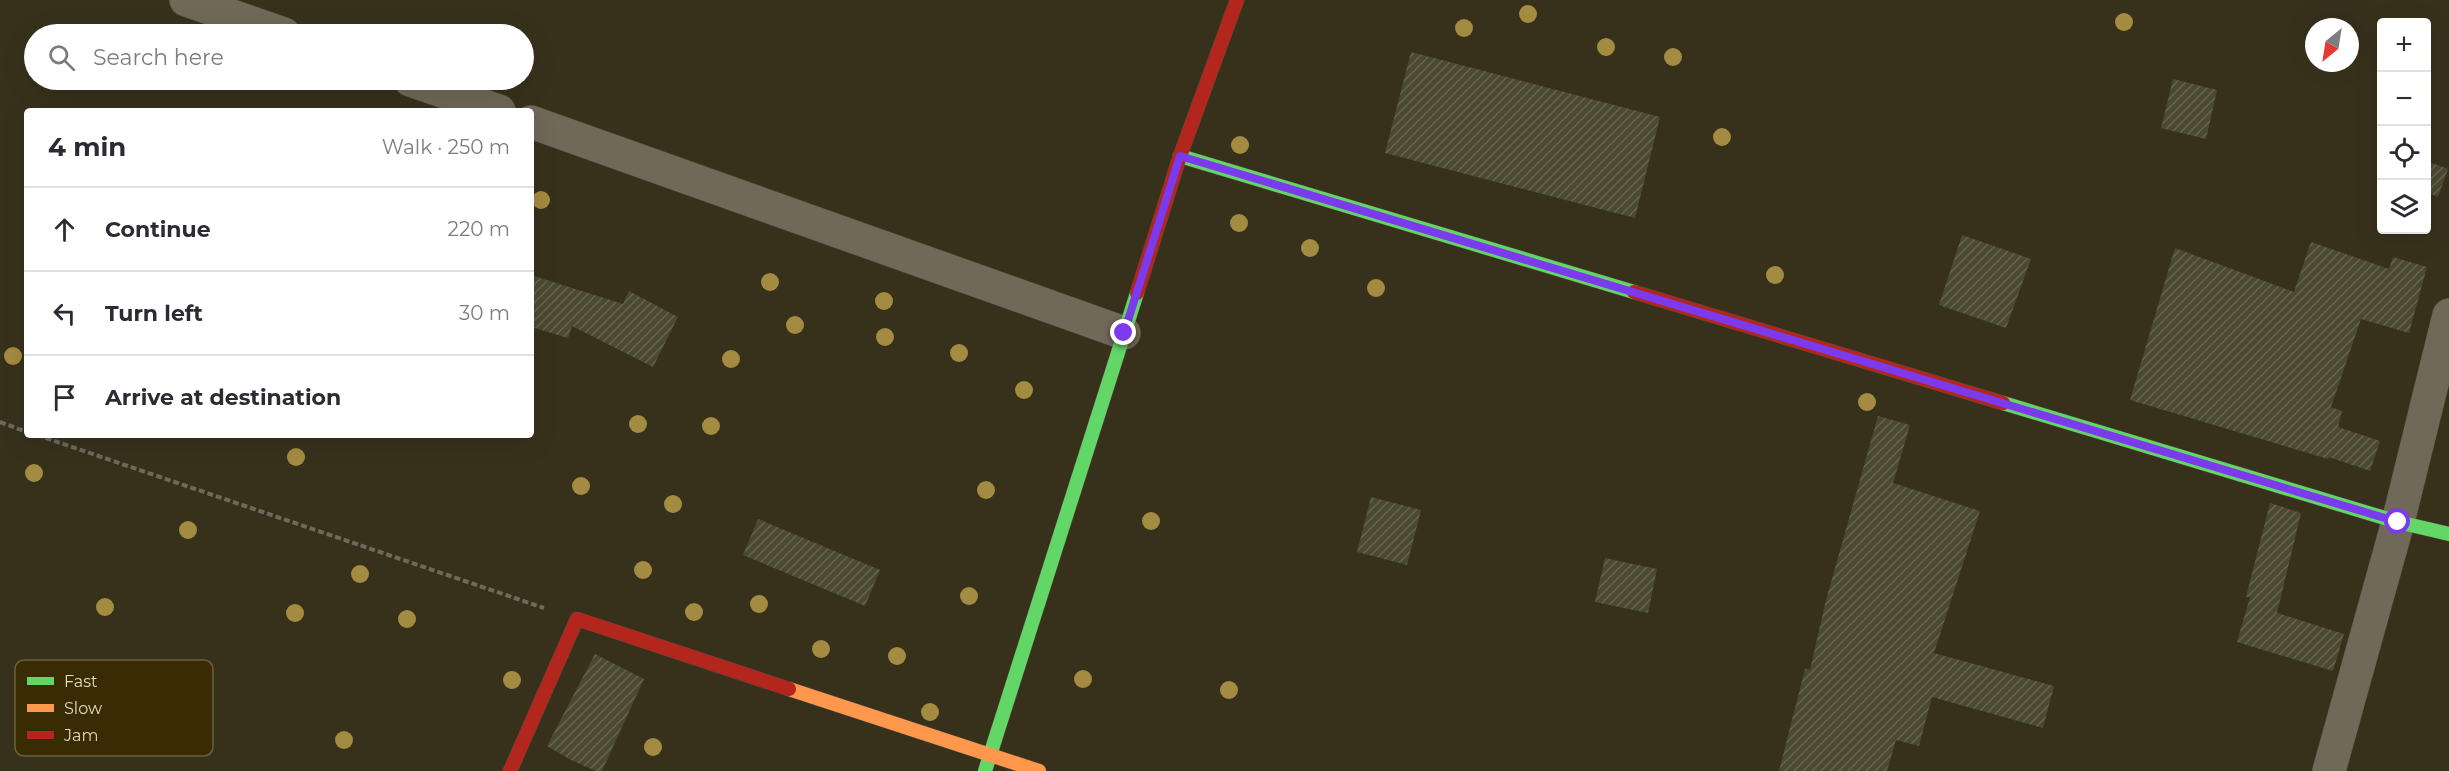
<!DOCTYPE html>
<html lang="en">
<head>
<meta charset="utf-8">
<style>
	body { margin:0; font-family:Montserrat,sans-serif; background:#f7f7f7; color:#2b2b33 }
	.controls { position:absolute; right:18px; top:18px; display:grid; overflow:hidden; border-radius:6px; box-shadow:0 6px 24px #0002 }
	.controls button { width:54px; height:54px; display:grid; place-items:center; padding:0; border:0; border-bottom:2px solid #e1e1e2; background:#fff; color:#2b2b33; font:30px sans-serif }
	.compass { position:absolute; left:2305px; top:18px; width:54px; height:54px; border-radius:50%; background:#fff; box-shadow:0 6px 24px #0002; rotate:210deg }
	.stop { position:absolute; width:18px; height:18px; margin:-14px; border:4px solid #7c3aed; border-radius:50%; background:#fff }
	.stop.end { background:#7c3aed; border-color:#fff; box-shadow:0 2px 6px #0008 }
	.list { margin:0; padding:0; list-style:none }
	h2 { display:flex; justify-content:space-between; align-items:center; height:78px; margin:0; padding:0 24px; font-size:26px }
	h2 small { font-size:20px; font-weight:400; color:#7c7c81 }
	.list li { display:grid; grid-template-columns:39px 1fr auto; gap:18px; align-items:center; box-sizing:border-box; height:84px; padding:0 24px; border-top:2px solid #e1e1e2 }
	.list b { display:block; font-size:22px; white-space:nowrap }
	.list em { font-size:20px; font-style:normal; color:#7c7c81 }
	.icon { flex:none; width:33px; height:33px; fill:none; stroke:currentColor; stroke-width:2; stroke-linecap:round; stroke-linejoin:round }
	.map { position:relative; flex:none; width:2449px; height:771px; overflow:hidden }
	.search { position:absolute; background:#fff; box-shadow:0 6px 24px #0002; left:24px; top:24px; width:510px; height:66px; display:flex; align-items:center; gap:15px; box-sizing:border-box; padding:0 21px; border-radius:33px; color:#7c7c81; font-size:22px }
	.panel { position:absolute; background:#fff; box-shadow:0 6px 24px #0002; left:24px; top:108px; width:510px; height:330px; border-radius:6px }
	.map>svg:first-child { display:block }
</style>
</head>
<body>
<div class="map">
<svg width="2449" height="771" viewBox="0 0 2449 771">
	<defs>
		<pattern id="building-hatch" width="6" height="6" patternUnits="userSpaceOnUse" patternTransform="scale(1.5)"><rect width="6" height="6" fill="#4c4932"/><path d="M-1 1l2-2M0 6l6-6M5 7l2-2" fill="none" stroke="#66634e"/></pattern>
	</defs>
	<rect width="100%" height="100%" fill="#37311c"/>
	<g fill="url(#building-hatch)">
		<polygon points="1411,52 1660,117 1635,218 1385,153"/>
		<polygon points="2173,79 2217,90 2206,139 2161,128"/>
		<polygon points="2427,161 2448,169 2438,197 2427,192"/>
		<polygon points="1962,235 2031,259 2006,328 1939,305"/>
		<polygon points="2311,242 2389,269 2393,257 2427,267 2409,333 2361,319 2331,407 2342,411 2338,427 2380,441 2370,471 2329,457 2328,459 2130,400 2175,248 2294,292"/>
		<polygon points="531,275 623,304 629,291 678,317 653,367 572,326 568,338 531,327"/>
		<polygon points="1878,416 1910,425 1893,483 1980,511 1934,653 2054,686 2043,728 1932,697 1919,746 1896,740 1887,771 1779,771 1805,669 1810,670 1826,600"/>
		<polygon points="1371,497 1421,510 1407,565 1357,552"/>
		<polygon points="2270,503 2301,513 2277,613 2344,634 2333,671 2237,642 2250,597 2246,597"/>
		<polygon points="758,519 880,570 865,606 743,555"/>
		<polygon points="1605,558 1657,569 1648,613 1595,602"/>
		<polygon points="595,654 644,679 602,771 596,771 571,760 547,746"/>
	</g>
	<g fill="none" stroke-linecap="round" stroke-linejoin="round">
		<g stroke="#514b3a" stroke-width="34">
			<g id="street">
				<polyline points="186,0 284,34"/>
				<polyline points="410,80 499,111"/>
				<polyline points="531,122 1124,333"/>
				<polyline points="2329,771 2398,522 2449,315"/>
			</g>
		</g>
		<g stroke="#514b3a" stroke-width="15">
			<g id="fast">
				<polyline points="1180,156 1634,292"/>
				<polyline points="2003,403 2398,522 2449,534"/>
				<polyline points="985,771 1137,293"/>
			</g>
		</g>
		<g stroke="#514b3a" stroke-width="15">
			<polyline id="slow" points="789,689 1039,771"/>
		</g>
		<g stroke="#514b3a" stroke-width="15">
			<g id="jam">
				<polyline points="1634,292 2003,403"/>
				<polyline points="1137,293 1180,156 1237,0"/>
				<polyline points="510,771 577,619 789,689"/>
			</g>
		</g>
		<g stroke="#6f6959" stroke-width="4" stroke-dasharray="6 3" stroke-linecap="butt">
			<polyline points="0,422 27,432"/>
			<polyline points="37,435 544,608"/>
		</g>
		<use href="#street" stroke="#706957" stroke-width="33"/>
		<use href="#fast" stroke="#63d668" stroke-width="14"/>
		<use href="#slow" stroke="#ff974d" stroke-width="14"/>
		<use href="#jam" stroke="#b3261e" stroke-width="14"/>
	</g>
	<g fill="#a48b42">
		<circle cx="1528" cy="14" r="9"/>
		<circle cx="2124" cy="22" r="9"/>
		<circle cx="1464" cy="28" r="9"/>
		<circle cx="1606" cy="47" r="9"/>
		<circle cx="1673" cy="57" r="9"/>
		<circle cx="1722" cy="137" r="9"/>
		<circle cx="1240" cy="145" r="9"/>
		<circle cx="541" cy="200" r="9"/>
		<circle cx="1239" cy="223" r="9"/>
		<circle cx="1310" cy="248" r="9"/>
		<circle cx="1775" cy="275" r="9"/>
		<circle cx="770" cy="282" r="9"/>
		<circle cx="1376" cy="288" r="9"/>
		<circle cx="884" cy="301" r="9"/>
		<circle cx="795" cy="325" r="9"/>
		<circle cx="885" cy="337" r="9"/>
		<circle cx="959" cy="353" r="9"/>
		<circle cx="13" cy="356" r="9"/>
		<circle cx="731" cy="359" r="9"/>
		<circle cx="1024" cy="390" r="9"/>
		<circle cx="1867" cy="402" r="9"/>
		<circle cx="638" cy="424" r="9"/>
		<circle cx="711" cy="426" r="9"/>
		<circle cx="296" cy="457" r="9"/>
		<circle cx="34" cy="473" r="9"/>
		<circle cx="581" cy="486" r="9"/>
		<circle cx="986" cy="490" r="9"/>
		<circle cx="673" cy="504" r="9"/>
		<circle cx="1151" cy="521" r="9"/>
		<circle cx="188" cy="530" r="9"/>
		<circle cx="643" cy="570" r="9"/>
		<circle cx="360" cy="574" r="9"/>
		<circle cx="969" cy="596" r="9"/>
		<circle cx="759" cy="604" r="9"/>
		<circle cx="105" cy="607" r="9"/>
		<circle cx="694" cy="612" r="9"/>
		<circle cx="295" cy="613" r="9"/>
		<circle cx="407" cy="619" r="9"/>
		<circle cx="821" cy="649" r="9"/>
		<circle cx="897" cy="656" r="9"/>
		<circle cx="1083" cy="679" r="9"/>
		<circle cx="512" cy="680" r="9"/>
		<circle cx="1229" cy="690" r="9"/>
		<circle cx="930" cy="712" r="9"/>
		<circle cx="344" cy="740" r="9"/>
		<circle cx="653" cy="747" r="9"/>
	</g>
	<g fill="none" stroke-linecap="round" stroke-linejoin="round">
		<polyline stroke="#7c3aed" stroke-width="8" points="1124,333 1180,156 2398,522"/>
	</g>
	<rect x="15" y="660" width="198" height="96" rx="9" fill="#392c04" stroke="#6c603c" stroke-width="1.5"/>
	<rect x="27" y="677" width="27" height="8" fill="#63d668"/>
	<rect x="27" y="704" width="27" height="8" fill="#ff974d"/>
	<rect x="27" y="731" width="27" height="8" fill="#b3261e"/>
	<g font-size="16" fill="#e3d9bf">
		<text x="64" y="687">Fast</text>
		<text x="64" y="714">Slow</text>
		<text x="64" y="741">Jam</text>
	</g>
</svg>
<div class="controls">
<button>+</button>
<button>−</button>
<button><svg class="icon" aria-label="locate" viewBox="0 0 24 24"><circle cx="12" cy="12" r="6"/><path d="M12 2v4M12 18v4M2 12h4M18 12h4"/></svg></button>
<button><svg class="icon" aria-label="layers" viewBox="0 0 24 24"><path d="M12 4l9 5-9 5-9-5zM3 14l9 5 9-5"/></svg></button>
</div>
<svg class="compass" viewBox="-18 -18 36 36"><path d="M0-13l5 13h-10z" fill="#e53935"/><path d="M0 13l5-13h-10z" fill="#7c7c81"/></svg>
<div class="stop" style="left:2398px;top:522px"></div>
<div class="stop end" style="left:1124px;top:333px"></div>
<div class="search"><svg class="icon" aria-label="search" viewBox="0 0 24 24"><circle cx="10" cy="10" r="6"/><path d="M15 15l6 6"/></svg>Search here</div>
<section class="panel">
<h2>4 min<small>Walk · 250 m</small></h2>
<ul class="list">
<li><svg class="icon" aria-label="ahead" viewBox="0 0 24 24"><path d="M12 20V5M6 11l6-6 6 6"/></svg><div><b>Continue</b></div><em>220 m</em></li>
<li><svg class="icon" aria-label="left" viewBox="0 0 24 24"><path d="M17 20v-9H6M10 6l-5 5 5 5"/></svg><div><b>Turn left</b></div><em>30 m</em></li>
<li><svg class="icon" aria-label="arrive" viewBox="0 0 24 24"><path d="M6 21V4h12l-3 4 3 4H6"/></svg><div><b>Arrive at destination</b></div></li>
</ul>
</section>
</div>
</body>
</html>
